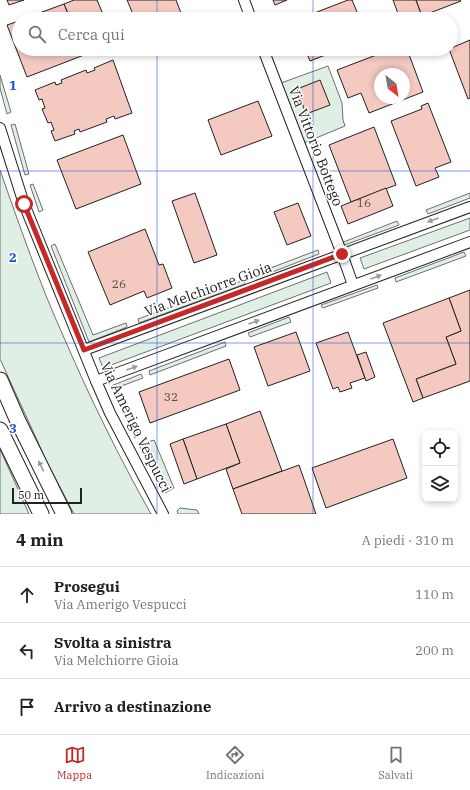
<!DOCTYPE html>
<html lang="it">
<head>
<meta charset="utf-8">
<style>
	body { margin:0; font-family:"IBM Plex Serif",serif; background:#f6f6f6; color:#202124 }
	.controls { position:absolute; right:12px; bottom:12px; display:grid; overflow:hidden; border-radius:8px; box-shadow:0 2px 6px #0003 }
	.controls button { width:36px; height:36px; display:grid; place-items:center; padding:0; border:0; border-bottom:1px solid #e0e0e0; background:#fff; color:#202124; font:20px sans-serif }
	.compass { position:absolute; left:374px; top:68px; width:36px; height:36px; border-radius:50%; background:#fff; box-shadow:0 2px 6px #0003; rotate:149deg }
	.scale { position:absolute; left:12px; bottom:10px; width:70px; box-sizing:border-box; padding-left:4px; border:2px solid #222; border-top:0; font-size:11px; line-height:14px; white-space:nowrap; color:#222; -webkit-text-stroke:3px #fff; paint-order:stroke }
	.stop { position:absolute; width:12px; height:12px; margin:-9px; border:3px solid #c62828; border-radius:50%; background:#fff }
	.stop.end { background:#c62828; border-color:#fff; box-shadow:0 1px 4px #0008 }
	.list { margin:0; padding:0; list-style:none }
	h2 { display:flex; justify-content:space-between; align-items:center; height:52px; margin:0; padding:0 16px; font-size:17px }
	h2 small { font-size:13px; font-weight:400; color:#757577 }
	.list li { display:grid; grid-template-columns:26px 1fr auto; gap:12px; align-items:center; box-sizing:border-box; height:56px; padding:0 16px; border-top:1px solid #e0e0e0 }
	.list b { display:block; font-size:15px; white-space:nowrap }
	.list p { margin:0; font-size:13px; white-space:nowrap; color:#757577 }
	.list em { font-size:13px; font-style:normal; color:#757577 }
	.icon { flex:none; width:22px; height:22px; fill:none; stroke:currentColor; stroke-width:2; stroke-linecap:round; stroke-linejoin:round }
	.map { position:relative; flex:none; width:470px; height:514px; overflow:hidden }
	.search { position:absolute; background:#fff; box-shadow:0 2px 6px #0003; left:12px; right:12px; top:12px; height:44px; display:flex; align-items:center; gap:10px; box-sizing:border-box; padding:0 14px; border-radius:22px; color:#757577; font-size:15px }
	.sheet { height:220px; background:#fff }
	nav { display:flex; justify-content:space-around; align-items:center; box-sizing:border-box; height:56px; border-top:1px solid #e0e0e0; background:#fff; font-size:11px; color:#757577 }
	nav a { display:grid; justify-items:center; gap:2px }
	nav .on { color:#c62828 }
	.map>svg:first-child { display:block }
</style>
</head>
<body>
<div class="map">
<svg width="470" height="514" viewBox="0 0 470 514">
	<rect width="100%" height="100%" fill="#fff"/>
	<g fill="#e0efe3" stroke="#6f6f6f">
		<polygon points="328,66 342,103 343,120 345,126 304,143 281,83"/>
		<polygon points="0,75 11,112 7,114 0,88"/>
		<polygon points="15,124 29,174 25,175 11,125"/>
		<path d="M0,170c20,57 40,115 65,170 26,60 54,117 86,174h-77l-27,-52 -47,-103z"/>
		<polygon points="33,184 43,210 39,212 30,185"/>
		<polygon points="470,193 470,198 428,214 426,210"/>
		<polygon points="470,218 470,230 364,269 360,258"/>
		<polygon points="397,221 399,225 342,246 341,243"/>
		<polygon points="55,244 93,335 126,323 127,327 89,342 51,246"/>
		<polygon points="318,250 319,254 262,276 260,272"/>
		<polygon points="464,252 466,256 396,282 395,278"/>
		<polygon points="327,272 331,283 103,368 99,358"/>
		<polygon points="244,280 245,284 139,323 138,319"/>
		<polygon points="377,285 378,288 323,308 321,305"/>
		<polygon points="289,317 291,322 250,337 248,333"/>
		<polygon points="225,342 226,346 150,375 149,371"/>
		<polygon points="141,374 143,378 116,388 139,435 135,438 111,386"/>
		<polygon points="154,440 174,488 165,493 139,445"/>
		<polygon points="0,449 29,514 0,514"/>
		<polygon points="180,508 197,510 199,514 178,514 177,511"/>
	</g>
	<g fill="#f3c9c0" stroke="#222" fill-rule="evenodd">
		<polygon points="7,0 24,0 9,5"/>
		<polygon points="74,0 97,0 105,19 70,19 64,4"/>
		<polygon points="127,0 176,0 181,13 165,19 135,19"/>
		<polygon points="273,0 287,0 275,5"/>
		<polygon points="348,0 352,0 360,19 299,19"/>
		<polygon points="393,0 416,0 422,16 414,19 400,19"/>
		<polygon points="416,0 460,0 461,1 422,16"/>
		<polygon points="64,4 70,19 23,19"/>
		<polygon points="19,21 19,49 82,49 84,55 27,77 7,25"/>
		<polygon points="470,40 470,98 468,99 449,49"/>
		<polygon points="82,49 100,49 84,55"/>
		<polygon points="305,49 341,49 310,61"/>
		<path d="M392,49h15l16,43 -54,21 -8,-20 -13,5 -11,-28zM380,74h24v24h-24z"/>
		<polygon points="113,60 132,113 115,119 114,116 106,119 107,122 80,132 79,129 74,131 75,134 55,141 51,131 54,130 51,122 48,123 42,109 45,108 42,99 39,100 35,90 55,82 56,85 62,83 61,80 86,70 87,73 95,70 94,68"/>
		<polygon points="320,80 330,105 306,114 297,89"/>
		<polygon points="258,101 272,136 221,155 208,120"/>
		<polygon points="428,103 451,162 435,168 439,177 416,186 391,121 422,109 421,106"/>
		<polygon points="374,127 396,185 351,202 329,145"/>
		<polygon points="123,135 141,184 76,209 57,160"/>
		<polygon points="386,188 393,206 348,224 341,206"/>
		<polygon points="195,193 217,255 194,263 172,201"/>
		<polygon points="298,203 311,236 287,245 274,212"/>
		<polygon points="145,229 159,265 163,264 172,288 147,298 144,291 110,305 88,252"/>
		<polygon points="470,290 470,381 423,398 416,379 456,364 446,337 461,331 449,298"/>
		<polygon points="449,298 461,331 446,337 456,364 416,379 423,398 413,402 383,323"/>
		<polygon points="296,332 310,371 268,386 254,347"/>
		<polygon points="348,332 365,378 350,383 352,388 340,392 338,387 333,389 316,343"/>
		<polygon points="366,352 375,377 366,381 357,355"/>
		<polygon points="229,359 240,390 150,423 139,392"/>
		<polygon points="260,411 282,471 233,489 226,469 240,463 226,424"/>
		<polygon points="226,424 240,463 197,479 183,439"/>
		<polygon points="183,439 197,479 184,484 170,444"/>
		<polygon points="393,439 407,478 326,508 312,468"/>
		<polygon points="299,465 316,514 242,514 233,489"/>
	</g>
	<g fill="none" stroke-linecap="round" stroke-linejoin="round">
		<g stroke="#222" stroke-width="12">
			<g id="minor">
				<polyline points="244,0 251,19"/>
				<polyline points="263,49 342,254 353,285"/>
				<polyline points="0,128 24,204 96,381 110,413 163,514"/>
				<polyline points="84,350 470,207"/>
				<polyline points="96,381 470,242"/>
			</g>
		</g>
		<g stroke="#222" stroke-width="17">
			<g id="highway">
				<polyline points="0,380 17,419 64,514"/>
				<polyline points="0,430 41,514"/>
			</g>
		</g>
		<use href="#minor" stroke="#fff" stroke-width="10"/>
		<use href="#highway" stroke="#fff" stroke-width="15"/>
	</g>
	<defs><path id="oneway-solid" d="M-6-.8H1V-3.2L6.5 0L1 3.2V.8H-6Z"/></defs>
	<g fill="#9c9c9c">
		<use href="#oneway-solid" transform="translate(433 220) rotate(160)"/>
		<use href="#oneway-solid" transform="translate(376 277) rotate(-20)"/>
		<use href="#oneway-solid" transform="translate(254 322) rotate(-20)"/>
		<use href="#oneway-solid" transform="translate(132 368) rotate(-20)"/>
		<use href="#oneway-solid" transform="translate(41 466) rotate(-116)"/>
	</g>
	<g fill="none" stroke-linecap="round" stroke-linejoin="round">
		<polyline stroke="#c62828" stroke-width="5" points="24,204 84,350 342,254"/>
	</g>
	<path fill="none" stroke="#1d4ed8" stroke-width="1" stroke-opacity="0.55" d="M157,0v19M313,0v19M157,49v465M313,49v465M0,171h470M0,343h470"/>
	<g text-anchor="middle" dominant-baseline="central" stroke-width="3" stroke-linejoin="round" paint-order="stroke">
		<g font-size="12" fill="#564c4a">
			<text x="364" y="202">16</text>
			<text x="119" y="283">26</text>
			<text x="171" y="396">32</text>
		</g>
		<g font-size="14" fill="#222" stroke="#fff">
			<text transform="translate(316 146) rotate(69)">Via Vittorio Bottego</text>
			<text transform="translate(208 289) rotate(-20)">Via Melchiorre Gioia</text>
			<text transform="translate(136 427) rotate(64)">Via Amerigo Vespucci</text>
		</g>
	</g>
	<g font-size="13" text-anchor="middle" font-weight="bold" fill="#1d4ed8" stroke="#fff" stroke-width="3" stroke-linejoin="round" paint-order="stroke">
		<text x="13" y="90">1</text>
		<text x="13" y="262">2</text>
		<text x="13" y="433">3</text>
	</g>
</svg>
<div class="controls">
<button><svg class="icon" aria-label="locate" viewBox="0 0 24 24"><circle cx="12" cy="12" r="6"/><path d="M12 2v4M12 18v4M2 12h4M18 12h4"/></svg></button>
<button><svg class="icon" aria-label="layers" viewBox="0 0 24 24"><path d="M12 4l9 5-9 5-9-5zM3 14l9 5 9-5"/></svg></button>
</div>
<svg class="compass" viewBox="-18 -18 36 36"><path d="M0-13l5 13h-10z" fill="#e53935"/><path d="M0 13l5-13h-10z" fill="#757577"/></svg>
<div class="scale">50 m</div>
<div class="stop" style="left:24px;top:204px"></div>
<div class="stop end" style="left:342px;top:254px"></div>
<div class="search"><svg class="icon" aria-label="search" viewBox="0 0 24 24"><circle cx="10" cy="10" r="6"/><path d="M15 15l6 6"/></svg>Cerca qui</div>
</div>
<section class="sheet">
<h2>4 min<small>A piedi · 310 m</small></h2>
<ul class="list">
<li><svg class="icon" aria-label="ahead" viewBox="0 0 24 24"><path d="M12 20V5M6 11l6-6 6 6"/></svg><div><b>Prosegui</b><p>Via Amerigo Vespucci</p></div><em>110 m</em></li>
<li><svg class="icon" aria-label="left" viewBox="0 0 24 24"><path d="M17 20v-9H6M10 6l-5 5 5 5"/></svg><div><b>Svolta a sinistra</b><p>Via Melchiorre Gioia</p></div><em>200 m</em></li>
<li><svg class="icon" aria-label="arrive" viewBox="0 0 24 24"><path d="M6 21V4h12l-3 4 3 4H6"/></svg><div><b>Arrivo a destinazione</b></div></li>
</ul>
</section>
<nav>
<a class="on"><svg class="icon" aria-label="map" viewBox="0 0 24 24"><path d="M3 6l6-2 6 2 6-2v14l-6 2-6-2-6 2zM9 4v14M15 6v14"/></svg>Mappa</a>
<a><svg class="icon" aria-label="directions" viewBox="0 0 24 24"><path d="M12 3l9 9-9 9-9-9zM9 14v-3h6M13 9l2 2-2 2"/></svg>Indicazioni</a>
<a><svg class="icon" aria-label="saved" viewBox="0 0 24 24"><path d="M7 4h10v16l-5-4-5 4z"/></svg>Salvati</a>
</nav>
</body>
</html>
